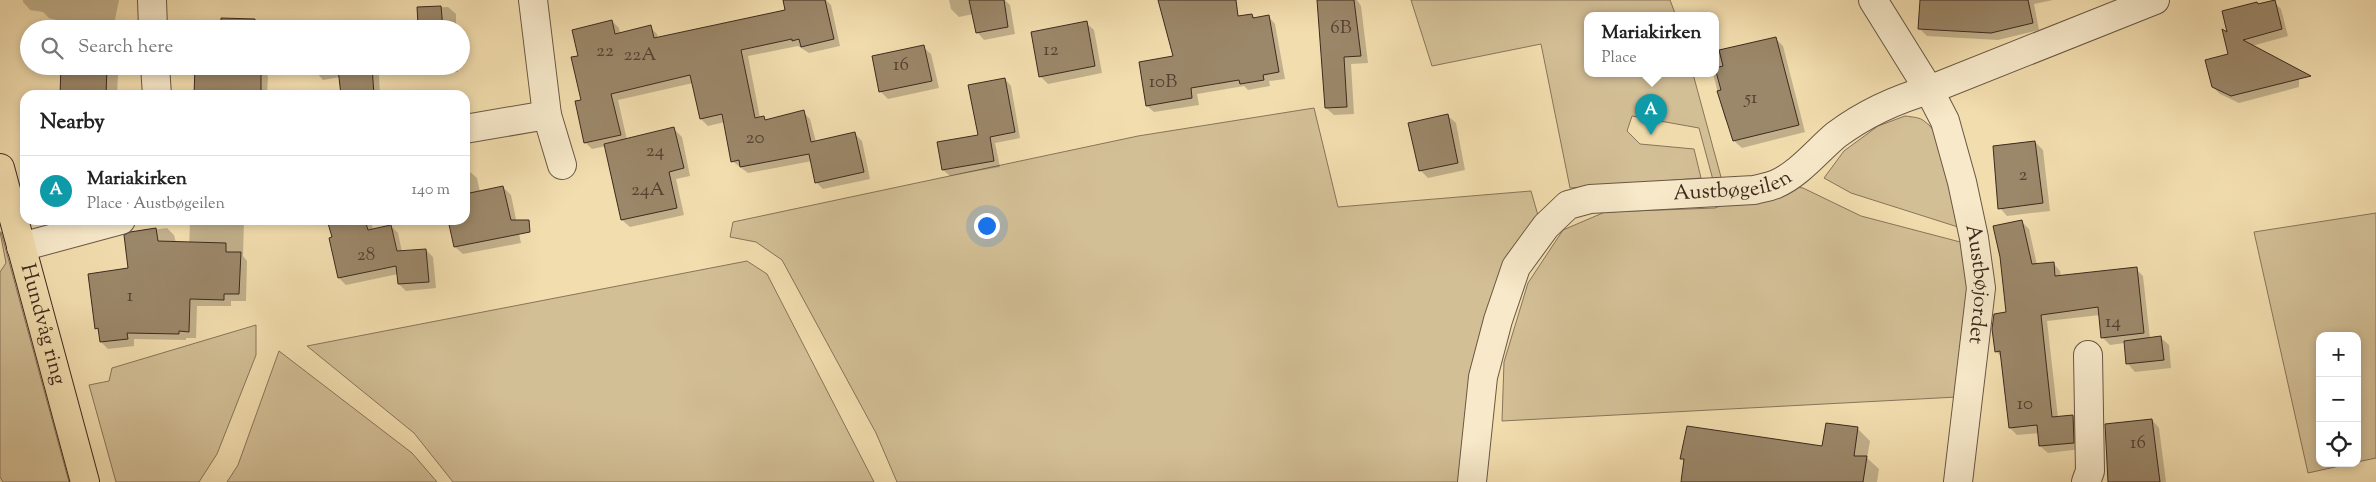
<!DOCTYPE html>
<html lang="en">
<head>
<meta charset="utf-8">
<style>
	body { margin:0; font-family:"Sorts Mill Goudy",serif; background:#f6f6f6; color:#222 }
	.controls { position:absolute; right:15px; bottom:15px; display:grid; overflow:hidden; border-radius:10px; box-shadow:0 2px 8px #0003 }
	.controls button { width:45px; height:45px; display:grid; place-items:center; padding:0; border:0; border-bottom:1px solid #e0e0e0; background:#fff; color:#222; font:25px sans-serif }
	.you { position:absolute; left:986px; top:225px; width:18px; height:18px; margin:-12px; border:4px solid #fff; border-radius:50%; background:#1a73e8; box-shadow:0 0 0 8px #1a73e833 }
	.badge { display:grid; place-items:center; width:32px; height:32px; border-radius:50%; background:#1a73e8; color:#fff; font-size:16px; font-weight:700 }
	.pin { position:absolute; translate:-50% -41px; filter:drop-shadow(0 1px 2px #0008) }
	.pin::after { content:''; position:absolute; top:26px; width:18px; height:15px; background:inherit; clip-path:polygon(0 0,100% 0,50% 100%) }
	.popup { position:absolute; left:1584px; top:12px; width:135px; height:65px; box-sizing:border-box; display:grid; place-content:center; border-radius:10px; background:#fff; filter:drop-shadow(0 1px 4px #0005); font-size:16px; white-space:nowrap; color:#767676 }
	.popup b { font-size:19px; color:#222 }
	.popup::after { content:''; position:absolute; left:50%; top:100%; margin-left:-10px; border:10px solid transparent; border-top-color:#fff }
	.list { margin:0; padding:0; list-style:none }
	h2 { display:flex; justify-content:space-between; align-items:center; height:65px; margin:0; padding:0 20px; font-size:21px }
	h2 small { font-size:16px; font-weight:400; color:#767676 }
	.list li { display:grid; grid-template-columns:32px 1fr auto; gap:15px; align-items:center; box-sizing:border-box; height:70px; padding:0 20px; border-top:1px solid #e0e0e0 }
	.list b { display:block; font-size:19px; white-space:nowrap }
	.list p { margin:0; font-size:16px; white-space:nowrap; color:#767676 }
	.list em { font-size:16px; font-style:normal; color:#767676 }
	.icon { flex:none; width:28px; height:28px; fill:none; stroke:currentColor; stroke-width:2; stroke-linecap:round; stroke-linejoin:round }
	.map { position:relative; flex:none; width:2376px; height:482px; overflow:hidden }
	.search { position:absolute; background:#fff; box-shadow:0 2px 8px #0003; left:20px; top:20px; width:450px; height:55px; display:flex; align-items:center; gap:12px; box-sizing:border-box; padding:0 18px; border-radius:28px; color:#767676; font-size:19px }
	.panel { position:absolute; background:#fff; box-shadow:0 2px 8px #0003; left:20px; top:90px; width:450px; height:135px; border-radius:15px }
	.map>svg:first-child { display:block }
</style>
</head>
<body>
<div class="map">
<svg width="2376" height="482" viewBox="0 0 2376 482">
	<rect width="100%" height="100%" fill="#f2ddae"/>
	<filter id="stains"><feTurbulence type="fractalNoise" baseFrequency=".004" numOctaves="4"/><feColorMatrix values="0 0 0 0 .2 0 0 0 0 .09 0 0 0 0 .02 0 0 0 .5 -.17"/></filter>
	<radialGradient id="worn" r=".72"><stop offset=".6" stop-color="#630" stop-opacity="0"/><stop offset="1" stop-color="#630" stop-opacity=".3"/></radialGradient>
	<g fill="#d3bf96" stroke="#88745a">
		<polygon points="1411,0 1670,0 1676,16 1587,16 1587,74 1693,74 1721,177 1713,180 1699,128 1632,116 1627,131 1640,144 1694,149 1701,178 1570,188 1541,44 1432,66"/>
		<polygon points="1314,108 1338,207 1531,191 1539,219 1461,482 897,482 876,433 782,260 756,242 730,237 733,222 1138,136"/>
		<path d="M1905,116c6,1 15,1 19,5 28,19 29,76 34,106l-107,-34 -27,-15 20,-27 34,-25z"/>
		<polygon points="1776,184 1803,188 1861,216 1964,243 1972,288 1957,397 1502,421 1504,362 1528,283 1563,230 1605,212 1715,208"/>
		<polygon points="2376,213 2376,458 2357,462 2357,336 2320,336 2320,463 2353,463 2308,473 2254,232"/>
		<polygon points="0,232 1,232 69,482 3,482 0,477 0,272 6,263"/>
		<polygon points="747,261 767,274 874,482 453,482 414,433 307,346"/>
		<polygon points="256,325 256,355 217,454 199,482 116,482 89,385 109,381 112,368"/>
		<polygon points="279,351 412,453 437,482 227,482 238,465"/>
	</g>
	<g fill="#0003">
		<polygon points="23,0 119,0 113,29 64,29 64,22 49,18 43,12 30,10 23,2"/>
		<polygon points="784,0 826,0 831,5 840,46 809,53 798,46 748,56 760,118 763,118 767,121 803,112 810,119 816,142 855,134 862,141 870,179 823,189 816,182 812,161 748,173 732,161 725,122 708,126 701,119 693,83 618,100 627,140 674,129 682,137 690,176 676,179 684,215 630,227 622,220 606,146 592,149 585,142 580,56 612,21 619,28 620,34 650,27 657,34 658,38 787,11"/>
		<polygon points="949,0 1005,0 1010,5 1015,34 984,40 977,32 973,14 959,17 951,9"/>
		<polygon points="1319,0 1357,0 1361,6 1368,63 1351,64 1354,114 1334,115 1326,108"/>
		<polygon points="1921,0 2053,0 2034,4 2039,30 1998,40 1927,36 1920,29"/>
		<polygon points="2274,2 2281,9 2288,36 2252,46 2299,74 2299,87 2239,103 2220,94 2213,87 2230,55 2229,34 2259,5"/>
		<polygon points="448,7 456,14 456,29 376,29 419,26 418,8"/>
		<polygon points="1238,13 1238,18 1252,15 1256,19 1269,17 1275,24 1285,79 1269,81 1270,86 1248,90 1244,86 1197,94 1199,105 1154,112 1147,106 1174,57"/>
		<polygon points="255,21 262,29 222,29"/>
		<polygon points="1086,23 1094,30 1102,73 1048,84 1040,76"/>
		<polygon points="1775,38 1783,46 1805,132 1742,148 1734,141 1730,123 1725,119 1713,74 1715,52"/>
		<polygon points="923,47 931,54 939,88 888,99 880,91"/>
		<polygon points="63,66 146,66 146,73 118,75 117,95 62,95"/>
		<polygon points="186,66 261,66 261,70 268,76 267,95 195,95 196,75 193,75"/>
		<polygon points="315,66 458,66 458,72 379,75 380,95 342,95 340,77 323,80 316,72"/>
		<polygon points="1005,79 1011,86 1020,138 995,143 1000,167 950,176 943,170 979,136"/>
		<polygon points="1448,116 1456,123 1465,170 1428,178 1420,170"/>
		<polygon points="2035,142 2043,150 2050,211 2007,216 2000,208"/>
		<polygon points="469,171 477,178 480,192 503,187 511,195 521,243 463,254 455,247 450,220 465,220 465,172"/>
		<polygon points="190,220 244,220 243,256 247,261 246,301 231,301 231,306 197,306 196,338 186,338 186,340 134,339 134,346 108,349 101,342 100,332 96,328 130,270 131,233 167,228 174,235 188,287"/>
		<polygon points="329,220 371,220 373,230 391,226 398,233 402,252 426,250 433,257 436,288 406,291 399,284 398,274 346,285 339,278"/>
		<polygon points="2022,222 2029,229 2037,265 2053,263 2060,271 2061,277 2136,269 2143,276 2150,339 2161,338 2169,345 2171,368 2135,372 2128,364 2125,343 2110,345 2102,337 2100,315 2047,321 2058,418 2073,416 2080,423 2081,449 2048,453 2040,446 2039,433 2017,435 2010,428 2002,358 1996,351 2008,313"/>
		<polygon points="2152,420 2159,428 2166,482 2110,482 2106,425"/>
		<polygon points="1858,429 1870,441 1867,458 1879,469 1877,482 1682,482 1685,462 1682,458 1823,448"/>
	</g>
	<g fill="#9b8769" stroke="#3c2a1f">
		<polygon points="783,0 825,0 834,39 801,47 799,39 792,41 792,39 741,50 755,118 764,116 765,120 804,110 811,142 855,132 864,172 815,183 809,154 740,167 739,160 731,162 722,114 700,119 690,75 611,94 621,135 584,143 575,101 581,100 571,57 578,56 572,30 612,20 615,34 651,25 654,38 785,10"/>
		<polygon points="969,0 1004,0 1008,27 976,33"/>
		<polygon points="1158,0 1236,0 1238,16 1252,14 1253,18 1269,15 1279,72 1263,75 1264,80 1240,84 1239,80 1191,88 1192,98 1146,106 1139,62 1173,56"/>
		<polygon points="1317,0 1354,0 1361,56 1344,57 1347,107 1325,108"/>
		<polygon points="1920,0 2028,0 2033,23 1991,33 1918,29"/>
		<polygon points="2275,0 2282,29 2243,40 2311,76 2231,96 2212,87 2205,60 2228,54 2222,29 2227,32 2222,11 2257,2 2258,4"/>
		<polygon points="441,6 443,29 330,29 370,21 371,28 418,25 417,7"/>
		<polygon points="221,18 255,19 255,29 221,29"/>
		<polygon points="1087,21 1095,66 1039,77 1031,32"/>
		<polygon points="1776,37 1799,125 1733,141 1717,91 1721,90 1715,68 1723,66 1719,50"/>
		<polygon points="924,45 932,81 879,92 872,56"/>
		<polygon points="61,66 107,66 106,95 60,95"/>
		<polygon points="195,66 261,66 261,93 258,95 194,95"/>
		<polygon points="313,66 372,66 374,95 341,95 338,69 314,73"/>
		<polygon points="1005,78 1015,132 990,137 994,161 942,170 937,142 978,135 968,85"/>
		<polygon points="1448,114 1458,163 1419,171 1408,123"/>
		<polygon points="674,127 684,168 669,172 677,208 621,220 604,144"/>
		<polygon points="2035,141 2043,203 1998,209 1993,146"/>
		<polygon points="503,186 511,220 529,220 530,232 454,247 448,220 465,220 465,194"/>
		<polygon points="327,220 365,220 368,230 391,225 397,251 426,249 429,282 398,284 396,266 338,278 329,238 332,237"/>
		<polygon points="2022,220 2032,264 2054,262 2055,276 2137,267 2144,333 2101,338 2098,307 2041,315 2052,417 2073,415 2074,443 2039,446 2037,425 2009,428 2000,351 1995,352 1992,329 1994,314 2006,312 2000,257 1993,226"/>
		<polygon points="156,228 158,241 226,243 226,252 241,252 239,294 224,294 224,300 190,299 189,332 179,331 179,334 127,333 128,339 100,342 98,328 95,329 88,274 128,268 124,235 130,232"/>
		<polygon points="2161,336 2164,360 2126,364 2124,341"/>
		<polygon points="2152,419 2160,482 2108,482 2105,424"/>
		<polygon points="1826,423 1858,427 1854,456 1867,456 1863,482 1681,482 1684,459 1680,459 1687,426 1822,446"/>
	</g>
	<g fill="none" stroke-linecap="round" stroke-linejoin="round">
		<g stroke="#6a5743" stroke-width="30">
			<g id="minor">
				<polyline points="152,0 153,29"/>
				<polyline points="533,0 547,115 562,165"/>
				<path id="s1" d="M1873,0l56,90 16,31 17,61 12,56 7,50 -23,194"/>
				<polyline points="155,66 157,95"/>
				<polyline points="465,129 547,115"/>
				<polyline points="21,247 121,220"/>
				<path id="s2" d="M1472,482l11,-105 15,-57 18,-53 30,-41 22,-21 22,-6 164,-9c7,-2 16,-3 22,-6 23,-10 41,-33 60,-49 27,-20 61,-36 93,-45l226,-90"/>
				<polyline points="2086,482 2090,471 2088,355"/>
			</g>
		</g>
		<g stroke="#3c2a1f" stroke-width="30">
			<g id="major">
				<path id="s3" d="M0,168l85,314"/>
			</g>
		</g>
		<use href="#minor" stroke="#f7e9ca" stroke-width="28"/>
		<use href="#major" stroke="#f2ddae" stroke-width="28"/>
	</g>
	<g text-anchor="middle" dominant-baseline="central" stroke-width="4.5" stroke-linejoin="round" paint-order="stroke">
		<g font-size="19" fill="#544132">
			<text x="1341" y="28">6B</text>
			<text x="1051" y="50">12</text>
			<text x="605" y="51">22</text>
			<text x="640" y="55">22A</text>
			<text x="901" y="65">16</text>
			<text x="1163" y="82">10B</text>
			<text x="1751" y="98">51</text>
			<text x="755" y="138">20</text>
			<text x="655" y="151">24</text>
			<text x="2023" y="175">2</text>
			<text x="648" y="190">24A</text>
			<text x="366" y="255">28</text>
			<text x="130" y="296">1</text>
			<text x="2113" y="322">14</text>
			<text x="2025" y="404">10</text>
			<text x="2138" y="443">16</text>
		</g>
		<g font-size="21" fill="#3c2a1f" stroke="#f7e9ca">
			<text stroke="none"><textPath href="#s2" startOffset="468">Austbøgeilen</textPath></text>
			<text stroke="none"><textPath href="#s1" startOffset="308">Austbøjordet</textPath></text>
			<text stroke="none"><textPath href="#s3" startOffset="162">Hundvåg ring</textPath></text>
		</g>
	</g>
	<rect width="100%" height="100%" filter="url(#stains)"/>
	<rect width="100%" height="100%" fill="url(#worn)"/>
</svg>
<div class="controls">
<button>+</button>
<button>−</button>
<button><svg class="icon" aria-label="locate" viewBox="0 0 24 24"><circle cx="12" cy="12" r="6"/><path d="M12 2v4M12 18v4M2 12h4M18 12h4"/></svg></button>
</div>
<div class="you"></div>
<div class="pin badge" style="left:1651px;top:135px;background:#0f9aa8">A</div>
<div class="popup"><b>Mariakirken</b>Place</div>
<div class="search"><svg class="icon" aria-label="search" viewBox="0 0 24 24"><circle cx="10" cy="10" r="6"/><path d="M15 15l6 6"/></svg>Search here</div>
<section class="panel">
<h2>Nearby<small></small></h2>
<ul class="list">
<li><span class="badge" style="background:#0f9aa8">A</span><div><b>Mariakirken</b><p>Place · Austbøgeilen</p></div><em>140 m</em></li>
</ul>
</section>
</div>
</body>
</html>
